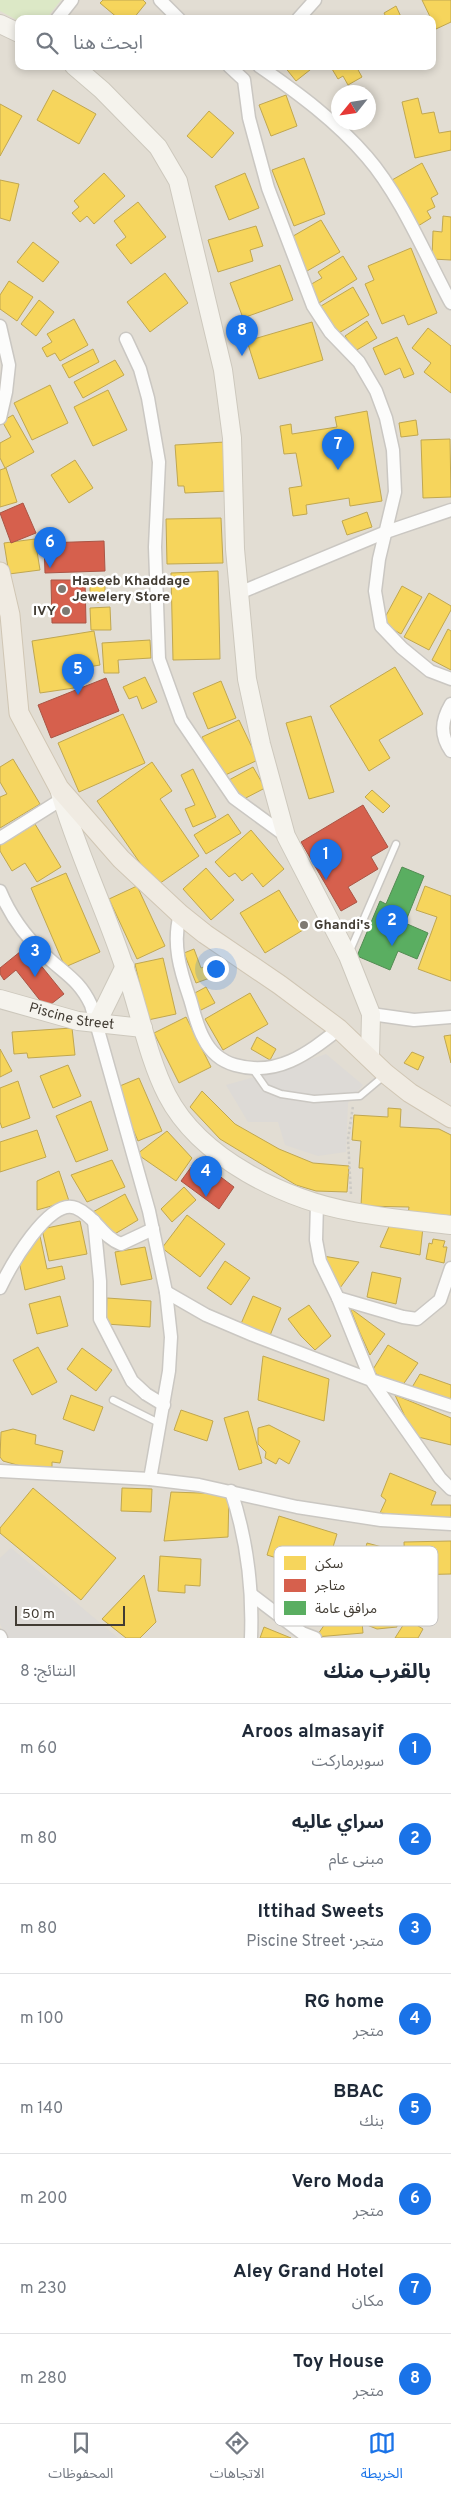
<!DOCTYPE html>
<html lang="ar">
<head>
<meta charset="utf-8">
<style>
	body { margin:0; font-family:Overpass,"Noto Sans Arabic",sans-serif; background:#f2f2f3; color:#1f2937; direction:rtl }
	.compass { position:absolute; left:331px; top:85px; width:45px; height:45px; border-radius:50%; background:#fff; box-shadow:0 2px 8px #0003; rotate:240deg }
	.scale { position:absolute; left:15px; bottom:12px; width:110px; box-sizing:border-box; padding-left:5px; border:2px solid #423c33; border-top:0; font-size:14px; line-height:18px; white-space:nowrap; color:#423c33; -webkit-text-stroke:4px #fff; paint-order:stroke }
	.you { position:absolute; left:215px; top:968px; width:18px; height:18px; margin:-12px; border:4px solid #fff; border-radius:50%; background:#1a73e8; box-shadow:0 0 0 8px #1a73e833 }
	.badge { display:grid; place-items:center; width:32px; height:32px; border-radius:50%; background:#1a73e8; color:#fff; font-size:16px; font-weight:700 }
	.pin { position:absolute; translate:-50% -41px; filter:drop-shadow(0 1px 2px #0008) }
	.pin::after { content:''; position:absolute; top:26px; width:18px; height:15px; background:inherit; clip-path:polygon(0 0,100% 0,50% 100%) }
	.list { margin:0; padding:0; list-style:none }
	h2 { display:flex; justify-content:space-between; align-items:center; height:65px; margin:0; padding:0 20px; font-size:21px }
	h2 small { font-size:16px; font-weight:400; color:#747a83 }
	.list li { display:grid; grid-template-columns:32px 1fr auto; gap:15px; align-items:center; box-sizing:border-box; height:90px; padding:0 20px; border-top:1px solid #e0e1e3 }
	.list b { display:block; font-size:19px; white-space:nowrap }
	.list p { margin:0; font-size:16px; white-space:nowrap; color:#747a83 }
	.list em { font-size:16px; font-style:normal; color:#747a83 }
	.icon { flex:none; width:28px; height:28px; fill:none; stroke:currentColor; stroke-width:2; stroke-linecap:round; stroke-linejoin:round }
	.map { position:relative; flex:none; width:451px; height:1638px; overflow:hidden; direction:ltr }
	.search { position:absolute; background:#fff; box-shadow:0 2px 8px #0003; left:15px; right:15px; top:15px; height:55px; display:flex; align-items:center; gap:12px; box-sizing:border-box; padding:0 18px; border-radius:10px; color:#747a83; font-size:19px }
	.sheet { height:785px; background:#fff }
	nav { display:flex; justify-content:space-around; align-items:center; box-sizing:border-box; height:70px; border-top:1px solid #e0e1e3; background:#fff; font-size:14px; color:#747a83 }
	nav a { display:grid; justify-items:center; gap:2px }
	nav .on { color:#1a73e8 }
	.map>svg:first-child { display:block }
</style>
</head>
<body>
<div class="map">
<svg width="451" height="1638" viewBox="0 0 451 1638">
	<rect width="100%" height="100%" fill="#eeebe6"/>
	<path fill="#e2ddd3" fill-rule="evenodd" d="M0,0h451v1638h-451zM19,19h413v47h-413zM338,92h30v30h-30z"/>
	<polygon fill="#dce8c6" points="0,0 61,0 46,19 19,19 19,21 0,11"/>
	<g fill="#dddad6">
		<polygon points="326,1054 363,1085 348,1103 346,1152 318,1156 285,1145 278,1122 248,1122 226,1085 276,1071"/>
		<polygon points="11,1548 118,1638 7,1638 0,1624 0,1558"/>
	</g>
	<g fill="#f6d55c" stroke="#c0a750">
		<polygon points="103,0 143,0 146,3 133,19 119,19 100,3"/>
		<polygon points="422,0 451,0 451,22 436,29"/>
		<polygon points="396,6 402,19 387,19 384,13"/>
		<polygon points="284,66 315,66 296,81"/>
		<polygon points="336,66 360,66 357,68 362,77 348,85 343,76 338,79 332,69"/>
		<polygon points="53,90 96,114 79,144 37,120"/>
		<polygon points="286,95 297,126 271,136 259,105"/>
		<polygon points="418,98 422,114 434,112 439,133 451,131 451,150 415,158 402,102"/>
		<polygon points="0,104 22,116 0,156"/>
		<polygon points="209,111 234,133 212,158 187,136"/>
		<polygon points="304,158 325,214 294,226 272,170"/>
		<polygon points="422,163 438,194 431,198 435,207 427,211 431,218 418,226 392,180"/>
		<polygon points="104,173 125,196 94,224 87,216 80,222 72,213 79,207 74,201"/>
		<polygon points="245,173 259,208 229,220 215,186"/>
		<polygon points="0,180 19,184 10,221 0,218"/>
		<polygon points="138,202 166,237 131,264 116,245 126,237 114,221"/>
		<polygon points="443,216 451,217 451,260 432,259 433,231 442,232"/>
		<polygon points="321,220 340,252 307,271 288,239"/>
		<polygon points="256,226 263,246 250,250 253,261 218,272 208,240"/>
		<polygon points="33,242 59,262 43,282 17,262"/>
		<polygon points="411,248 437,313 408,325 404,315 382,324 365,284 374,280 368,266"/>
		<polygon points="343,256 357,279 319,303 308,286 322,278 318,272"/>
		<polygon points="280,265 293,300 243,318 230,283"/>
		<polygon points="165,273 188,303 150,332 127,302"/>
		<polygon points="9,281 33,297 17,321 0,309 0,295"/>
		<polygon points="353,287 369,315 337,334 321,306"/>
		<polygon points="39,300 54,312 36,336 21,324"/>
		<polygon points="74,319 88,345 60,361 55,353 47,357 42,348 52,342 47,334"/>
		<polygon points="367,321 377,338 355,351 345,336"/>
		<polygon points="312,322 323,360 259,379 247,341"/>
		<polygon points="428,328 451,346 451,393 424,372 431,363 412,348"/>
		<polygon points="397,337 414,374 404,378 400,368 385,375 373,348"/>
		<polygon points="93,349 99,362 69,378 62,365"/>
		<polygon points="115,360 124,375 83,398 74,382"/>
		<polygon points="50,385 68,423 32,440 14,403"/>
		<polygon points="108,390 127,430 93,446 74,407"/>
		<polygon points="367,411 382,501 350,506 349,498 306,505 307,514 293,516 289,488 302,486 296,453 284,454 280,426 291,424 292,434 337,427 335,417"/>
		<polygon points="13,415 34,452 5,468 0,458 0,443 11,437 2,421"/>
		<polygon points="416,420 418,435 401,437 399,423"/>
		<polygon points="450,439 451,497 423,498 421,440"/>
		<polygon points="225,442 228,491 185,493 184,486 178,486 175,445"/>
		<polygon points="75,460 93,488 69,503 51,475"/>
		<polygon points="6,468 17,502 0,507 0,470"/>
		<polygon points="367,512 372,527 347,535 342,521"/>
		<polygon points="221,518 223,563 167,564 166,519"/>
		<polygon points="35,539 40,570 9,574 4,543"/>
		<polygon points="218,571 220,659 173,660 171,573"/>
		<polygon points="90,581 105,581 105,602 90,603"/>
		<polygon points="402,586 422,597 401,634 382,623"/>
		<polygon points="429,593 451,606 451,610 429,650 404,637"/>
		<polygon points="110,607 111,630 91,630 90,608"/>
		<polygon points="448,629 451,631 451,670 432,660"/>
		<polygon points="94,631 100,665 71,670 74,688 40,693 32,641"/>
		<polygon points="150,640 151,658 118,660 119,673 104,673 102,643"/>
		<polygon points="395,667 423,714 379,740 390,758 369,771 330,706"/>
		<polygon points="145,677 157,702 142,709 137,696 129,699 123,687"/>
		<polygon points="221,681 236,718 208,729 193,693"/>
		<polygon points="123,714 145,763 79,792 58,743"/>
		<polygon points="311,716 334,792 309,799 286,723"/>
		<polygon points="239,720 258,760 221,777 202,737"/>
		<polygon points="13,759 40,804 0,828 0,797 7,794 0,782 0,767"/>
		<polygon points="152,762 172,791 160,799 199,856 156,886 97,801"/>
		<polygon points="253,767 265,788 240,801 229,780"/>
		<polygon points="193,769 216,817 193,827 185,809 195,805 181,775"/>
		<polygon points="372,790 390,806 383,813 365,797"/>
		<polygon points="228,814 241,833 206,854 194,835"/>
		<polygon points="35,824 61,867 37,882 25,863 12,871 0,851 0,845"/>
		<polygon points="251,830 284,869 263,887 252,873 242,881 235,873 229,877 215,862"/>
		<polygon points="206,868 234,900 211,920 183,889"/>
		<polygon points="66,873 100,952 65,967 31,888"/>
		<polygon points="137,886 165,946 137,959 109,899"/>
		<polygon points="425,886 451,896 451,981 418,969 437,917 416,910"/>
		<polygon points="279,890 303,930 265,953 240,913"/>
		<polygon points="194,949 201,968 216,962 221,974 196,983 184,953"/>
		<polygon points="163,958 176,1014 148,1020 135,964"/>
		<polygon points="206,987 215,1003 199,1011 191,995"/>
		<polygon points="250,993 268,1024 223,1050 205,1019"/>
		<polygon points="186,1017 211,1067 179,1083 154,1033"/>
		<polygon points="72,1028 75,1055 28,1058 27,1053 14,1054 12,1032"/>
		<polygon points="451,1035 451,1063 444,1036"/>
		<polygon points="257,1037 276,1049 270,1060 251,1049"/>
		<polygon points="0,1049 12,1071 0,1077"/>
		<polygon points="412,1052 424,1057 418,1070 404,1063"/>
		<polygon points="68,1065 81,1096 53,1108 40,1076"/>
		<polygon points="139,1078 162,1131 138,1141 115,1088"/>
		<polygon points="18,1081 30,1118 2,1128 0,1122 0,1088"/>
		<polygon points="202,1091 235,1124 279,1149 313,1163 349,1166 347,1192 316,1191 296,1185 220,1139 190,1107"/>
		<polygon points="91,1101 108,1150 76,1162 56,1116"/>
		<polygon points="388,1108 401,1109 400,1127 439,1129 451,1135 451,1218 408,1215 409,1207 361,1206 363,1168 359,1168 361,1141 352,1140 354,1115 388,1117"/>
		<polygon points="37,1130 46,1157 0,1172 0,1142"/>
		<polygon points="167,1131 192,1158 176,1181 137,1154"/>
		<polygon points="112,1160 125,1187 87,1202 71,1175"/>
		<polygon points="59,1171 69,1201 37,1210 37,1181"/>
		<polygon points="184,1187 196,1200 172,1222 161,1209"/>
		<polygon points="125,1194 138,1220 113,1235 91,1213"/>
		<polygon points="187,1215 225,1244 200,1277 162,1248"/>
		<polygon points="80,1221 87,1254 49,1261 42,1229"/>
		<polygon points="391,1222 423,1227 420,1255 380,1247"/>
		<polygon points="40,1236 47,1269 62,1266 65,1279 25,1290 19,1261"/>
		<polygon points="433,1239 445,1241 443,1247 447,1247 444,1263 426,1259 429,1243 432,1244"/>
		<polygon points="145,1247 152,1279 121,1285 115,1252"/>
		<polygon points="323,1256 359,1262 340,1288"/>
		<polygon points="225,1261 250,1278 231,1305 207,1288"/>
		<polygon points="372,1272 401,1278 396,1304 367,1297"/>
		<polygon points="60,1296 68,1326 37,1334 29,1304"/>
		<polygon points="253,1296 281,1308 269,1338 240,1326"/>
		<polygon points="107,1298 151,1301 150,1327 106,1324"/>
		<polygon points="309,1305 331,1336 315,1350 301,1336 288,1319"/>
		<polygon points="350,1308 385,1334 370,1355 360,1333"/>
		<polygon points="388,1345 418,1363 400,1389 372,1371"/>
		<polygon points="38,1347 57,1382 32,1395 13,1360"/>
		<polygon points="82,1348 112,1370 96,1391 67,1369"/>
		<polygon points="263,1356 329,1379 324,1421 258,1400"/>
		<polygon points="420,1374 451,1385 451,1401 411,1389"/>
		<polygon points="71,1395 103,1407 94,1431 63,1419"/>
		<polygon points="395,1395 451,1418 451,1445 414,1436"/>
		<polygon points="181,1410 213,1421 207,1441 174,1430"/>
		<polygon points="248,1411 262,1463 239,1470 224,1418"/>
		<polygon points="269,1425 300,1441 289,1464 279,1458 276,1464 265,1458 266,1452 258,1444 258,1428"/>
		<polygon points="13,1429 36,1435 35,1444 63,1451 60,1463 52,1462 52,1467 28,1468 3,1461 0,1457 1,1432"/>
		<polygon points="390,1473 436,1492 431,1505 451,1505 451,1520 380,1513 386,1500 381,1496"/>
		<polygon points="33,1488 116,1558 81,1600 0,1533 0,1528"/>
		<polygon points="122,1488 152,1489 151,1512 121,1511"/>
		<polygon points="171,1492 229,1494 228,1537 164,1541"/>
		<polygon points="279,1516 337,1534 325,1573 267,1555"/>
		<polygon points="451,1541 451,1574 405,1575 404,1542"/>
		<polygon points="367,1543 397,1551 390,1577 360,1569"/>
		<polygon points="160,1556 201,1559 200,1586 185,1585 185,1593 158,1591"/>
		<polygon points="144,1575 156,1622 140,1638 126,1638 102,1619"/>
		<polygon points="385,1584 412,1601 395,1609 397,1627 377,1629 362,1623 374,1590"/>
		<polygon points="338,1605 362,1622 363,1633 316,1637"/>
		<polygon points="407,1619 423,1629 418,1638 395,1638"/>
		<polygon points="264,1627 291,1638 260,1638"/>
	</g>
	<g fill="#d6604d" stroke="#aa5545">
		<polygon points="23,503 36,533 11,543 0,513"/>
		<polygon points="104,541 105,571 45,573 44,543"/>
		<polygon points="51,580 85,580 86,623 52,623"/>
		<polygon points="106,678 119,711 51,738 38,705"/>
		<polygon points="363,805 388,847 371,857 378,869 348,887 357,902 341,911 301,842"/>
		<polygon points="26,947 64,994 46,1008 16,970 4,980 0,974 0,968"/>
		<polygon points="197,1159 234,1187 219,1209 181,1181"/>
	</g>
	<polygon fill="#5aae61" stroke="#538c53" points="402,867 424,876 405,923 428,933 417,959 398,951 390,970 357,956 380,901 386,904"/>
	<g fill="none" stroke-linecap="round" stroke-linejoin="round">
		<g stroke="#cac7c2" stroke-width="9">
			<g id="lane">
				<polyline points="349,953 396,844"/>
				<polyline points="252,1068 266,1088 281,1094 314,1099 360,1096 385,1075"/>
				<polyline points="113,1400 161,1424"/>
			</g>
		</g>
		<g stroke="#cac7c2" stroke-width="15">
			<g id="street">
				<polyline points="160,0 179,19"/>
				<polyline points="57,19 72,0"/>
				<polyline points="298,19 315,0"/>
				<polyline points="229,66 244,80 249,118 268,188 313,306 330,332 359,362 376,391 386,418 393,450 395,492 379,559 375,591 381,626 402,648 430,671 451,679"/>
				<path d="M259,66c39,27 77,55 108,91 34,39 59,100 84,146"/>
				<polyline points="0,326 9,365 6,392 0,418"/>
				<polyline points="126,339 140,369 148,398 159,462 155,547 159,659 181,720 234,798 286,836"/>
				<polyline points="239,593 386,532 451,510"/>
				<path d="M451,704c-10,17 -11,31 0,47"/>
				<polyline points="0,838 62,799"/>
				<path d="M0,891c10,24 25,45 44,63 19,19 35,25 47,51l58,206 17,81 5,45 -2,34 -19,108"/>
				<path d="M180,914c-8,30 0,56 10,85 4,13 7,28 14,40 7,14 17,22 31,26 42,12 72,-11 104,-36"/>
				<polyline points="371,1014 414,1020 451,1017"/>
				<polyline points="317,1203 316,1240 320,1261 338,1298"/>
				<polyline points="94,1221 100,1281 100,1319 132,1381 146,1394 164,1405"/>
				<polyline points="451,1268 440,1300 417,1319 403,1317 338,1298 371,1380 451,1406"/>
				<path d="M0,1288c9,-19 49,-92 76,-80 19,8 27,30 45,36l32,-15"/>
				<polyline points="166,1292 206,1315 253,1335 371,1380 440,1478 451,1489"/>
				<polyline points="0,1471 150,1479 199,1485 297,1507 381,1520 451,1524"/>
				<path d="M231,1491c16,48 22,96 20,147"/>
				<polyline points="252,1595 302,1633 315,1638"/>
				<polyline points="0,1636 1,1638"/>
			</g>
		</g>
		<g stroke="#cdc8bd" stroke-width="20">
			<g id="secondary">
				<polyline points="0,24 19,33"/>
				<polyline points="74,66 102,90 158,147 178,181 223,370 232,438 235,549 247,679 261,744 286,836 348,956 371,1014 370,1057"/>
				<path d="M59,789c17,60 45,117 65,177 15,41 23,90 43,129 33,64 119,105 187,117 32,6 65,9 97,13"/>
				<path id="s1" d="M0,999l78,22 65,7"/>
				<polyline points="97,1023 125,966"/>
			</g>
		</g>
		<g stroke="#d0c6b4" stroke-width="21">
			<polyline id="primary" points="0,572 10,615 19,713 59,788 121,859 180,914 205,934 280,985 339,1029 386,1074 410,1093 451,1118"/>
		</g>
		<polyline stroke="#cccac5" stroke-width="2.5" stroke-dasharray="2.5 2.5" stroke-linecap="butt" points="351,1194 348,1139 353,1106"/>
		<use href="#lane" stroke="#fcfcfb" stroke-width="6"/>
		<use href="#street" stroke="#fcfcfb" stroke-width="12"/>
		<use href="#secondary" stroke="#f5f3ed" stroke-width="18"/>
		<use href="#primary" stroke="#f0ebe2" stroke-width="19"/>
	</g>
	<g fill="#7e7972" stroke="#fff" stroke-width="2">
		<circle cx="62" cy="589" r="5"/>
		<circle cx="66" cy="611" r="5"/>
		<circle cx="304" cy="925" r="5"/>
	</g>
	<g text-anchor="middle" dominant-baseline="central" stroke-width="5" stroke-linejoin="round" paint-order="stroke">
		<g font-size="14" font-weight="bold" fill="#423c33" stroke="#fff" text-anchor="start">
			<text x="72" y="581">Haseeb Khaddage<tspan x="72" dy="16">Jewelery Store</tspan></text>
			<text x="56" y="611" text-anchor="end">IVY</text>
			<text x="314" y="925">Ghandi's</text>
		</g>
		<g font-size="14" fill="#423c33" stroke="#fff">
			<text stroke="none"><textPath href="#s1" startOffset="74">Piscine Street</textPath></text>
		</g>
	</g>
	<rect x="274" y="1546" width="164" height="80" rx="8" fill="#fff" stroke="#c6c4c2" stroke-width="1"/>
	<rect x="284" y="1556" width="22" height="14" fill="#f6d55c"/>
	<rect x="284" y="1579" width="22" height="13" fill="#d6604d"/>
	<rect x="284" y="1601" width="22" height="14" fill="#5aae61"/>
	<g font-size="14" fill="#423c33">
		<text x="315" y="1568">سكن</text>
		<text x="315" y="1590">متاجر</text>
		<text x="315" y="1613">مرافق عامة</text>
	</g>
</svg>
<svg class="compass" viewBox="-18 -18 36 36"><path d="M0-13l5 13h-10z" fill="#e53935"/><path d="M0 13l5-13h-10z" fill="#747a83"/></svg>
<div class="scale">50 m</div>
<div class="you"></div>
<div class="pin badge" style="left:326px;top:880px">1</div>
<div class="pin badge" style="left:392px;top:946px">2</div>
<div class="pin badge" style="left:35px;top:977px">3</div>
<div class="pin badge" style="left:206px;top:1197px">4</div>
<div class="pin badge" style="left:78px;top:695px">5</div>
<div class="pin badge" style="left:50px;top:568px">6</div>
<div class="pin badge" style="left:338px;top:470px">7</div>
<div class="pin badge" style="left:242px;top:356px">8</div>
<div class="search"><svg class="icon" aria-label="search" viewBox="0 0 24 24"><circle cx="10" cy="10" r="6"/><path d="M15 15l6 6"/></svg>ابحث هنا</div>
</div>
<section class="sheet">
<h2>بالقرب منك<small>النتائج: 8</small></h2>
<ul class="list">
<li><span class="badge">1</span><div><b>Aroos almasayif</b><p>سوبرماركت</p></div><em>60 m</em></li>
<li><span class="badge">2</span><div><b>سراي عاليه</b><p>مبنى عام</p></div><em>80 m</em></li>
<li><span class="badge">3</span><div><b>Ittihad Sweets</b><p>متجر · Piscine Street</p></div><em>80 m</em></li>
<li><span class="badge">4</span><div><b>RG home</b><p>متجر</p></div><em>100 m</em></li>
<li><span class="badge">5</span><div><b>BBAC</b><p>بنك</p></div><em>140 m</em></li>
<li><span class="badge">6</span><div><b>Vero Moda</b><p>متجر</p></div><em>200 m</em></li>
<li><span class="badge">7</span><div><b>Aley Grand Hotel</b><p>مكان</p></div><em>230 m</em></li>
<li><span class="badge">8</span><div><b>Toy House</b><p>متجر</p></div><em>280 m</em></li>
</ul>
</section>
<nav>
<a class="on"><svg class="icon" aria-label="map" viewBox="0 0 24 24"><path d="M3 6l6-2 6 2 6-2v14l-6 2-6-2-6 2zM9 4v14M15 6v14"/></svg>الخريطة</a>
<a><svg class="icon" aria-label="directions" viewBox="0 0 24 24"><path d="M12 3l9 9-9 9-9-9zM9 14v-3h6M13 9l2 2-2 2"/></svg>الاتجاهات</a>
<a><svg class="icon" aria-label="saved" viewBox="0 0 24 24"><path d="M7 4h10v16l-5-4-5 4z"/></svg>المحفوظات</a>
</nav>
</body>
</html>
